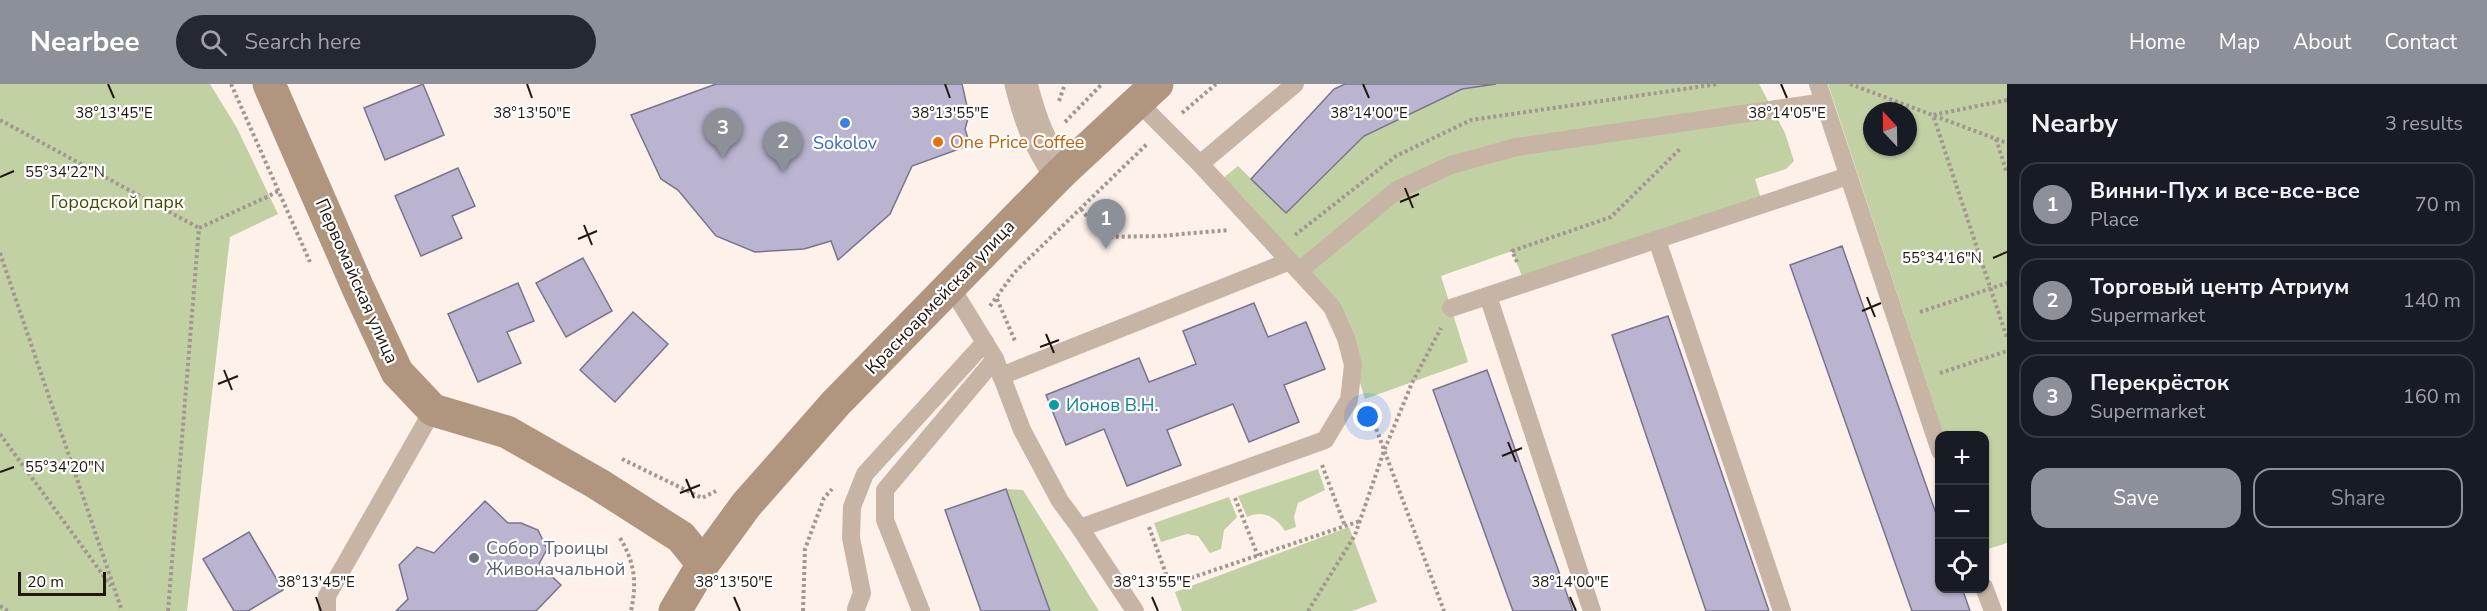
<!DOCTYPE html>
<html lang="en">
<head>
<meta charset="utf-8">
<style>
	body { margin:0; font-family:"Nunito Sans",sans-serif; background:#242831; color:#f1f3f6 }
	.controls { position:absolute; right:18px; bottom:18px; display:grid; overflow:hidden; border-radius:12px; box-shadow:0 2px 4px #0004 }
	.controls button { width:54px; height:54px; display:grid; place-items:center; padding:0; border:0; border-bottom:2px solid #363941; background:#171b24; color:#f1f3f6; font:30px sans-serif }
	.compass { position:absolute; left:1863px; top:18px; width:54px; height:54px; border-radius:50%; background:#171b24; box-shadow:0 2px 4px #0004; rotate:338deg }
	.scale { position:absolute; left:18px; bottom:15px; width:88px; box-sizing:border-box; padding-left:6px; border:3px solid #211710; border-top:0; font-size:16px; line-height:21px; white-space:nowrap; color:#211710; -webkit-text-stroke:4px #fff; paint-order:stroke }
	.you { position:absolute; left:1368px; top:333px; width:21px; height:21px; margin:-15px; border:4px solid #fff; border-radius:50%; background:#1a73e8; box-shadow:0 0 0 9px #1a73e833 }
	.badge { display:grid; place-items:center; width:39px; height:39px; border-radius:50%; background:#8c9099; color:#fff; font-size:20px; font-weight:700 }
	.pin { position:absolute; translate:-50% -50px; filter:drop-shadow(0 2px 3px #0008) }
	.pin::after { content:''; position:absolute; top:32px; width:21px; height:18px; background:inherit; clip-path:polygon(0 0,100% 0,50% 100%) }
	.list { margin:0; padding:0; list-style:none }
	h2 { display:flex; justify-content:space-between; align-items:center; height:78px; margin:0; padding:0 24px; font-size:26px }
	h2 small { font-size:20px; font-weight:400; color:#9ea1a6 }
	.list li { display:grid; grid-template-columns:39px 1fr auto; gap:18px; align-items:center; box-sizing:border-box; height:84px; margin:0 12px 12px; padding:0 12px; border:2px solid #363941; border-radius:18px }
	.list b { display:block; font-size:22px; white-space:nowrap }
	.list p { margin:0; font-size:20px; white-space:nowrap; color:#9ea1a6 }
	.list em { font-size:20px; font-style:normal; color:#9ea1a6 }
	.actions { display:flex; gap:12px; padding:18px 24px }
	.actions a { flex:1; padding:14px 0; border:2px solid #8c9099; border-radius:18px; text-align:center; font-size:21px; color:#8c9099 }
	.actions .main { background:#8c9099; color:#fff }
	.icon { flex:none; width:33px; height:33px; fill:none; stroke:currentColor; stroke-width:2; stroke-linecap:round; stroke-linejoin:round }
	.map { position:relative; flex:none; width:2007px; height:527px; overflow:hidden }
	header { display:flex; align-items:center; gap:36px; box-sizing:border-box; height:84px; padding:0 30px; background:#8c9099; color:#fff }
	header strong { font-size:28px }
	nav { display:flex; gap:33px; margin-inline-start:auto; font-size:21px }
	.search { width:420px; height:54px; background:#242831; display:flex; align-items:center; gap:15px; box-sizing:border-box; padding:0 21px; border-radius:33px; color:#9ea1a6; font-size:22px }
	main { display:flex }
	aside { flex:1; background:#171b24 }
	.map>svg:first-child { display:block }
</style>
</head>
<body>
<header>
<strong>Nearbee</strong>
<div class="search"><svg class="icon" aria-label="search" viewBox="0 0 24 24"><circle cx="10" cy="10" r="6"/><path d="M15 15l6 6"/></svg>Search here</div>
<nav><a>Home</a><a>Map</a><a>About</a><a>Contact</a></nav>
</header>
<main>
<div class="map">
<svg width="2007" height="527" viewBox="0 0 2007 527">
	<rect width="100%" height="100%" fill="#fdf1ea"/>
	<g fill="#c2d1a3" fill-rule="evenodd">
		<polygon points="0,0 210,0 237,44 278,130 230,153 187,527 0,527"/>
		<polygon points="1496,0 1759,0 1785,49 1794,77 1786,85 1755,95 1763,121 1525,200 1512,167 1441,192 1468,278 1365,315 1346,254 1217,99 1238,82 1286,129 1364,52 1462,5"/>
		<path d="M1828,0h179v459l-22,7 -1,-114 -40,-1zM1872,27h36v36h-36z"/>
		<path d="M1318,385l7,21 -27,13 -4,14 2,10 -11,4c-9,-15 -23,-21 -38,-14l-9,-21z"/>
		<polygon points="1006,405 1023,406 1099,527 1050,527"/>
		<polygon points="1229,413 1237,433 1224,446 1221,465 1210,469 1198,452 1187,450 1161,458 1154,439"/>
		<polygon points="1349,443 1377,518 1352,527 1182,527 1175,508"/>
	</g>
	<g fill="#bbb4d0" stroke="#7a738d" stroke-width="1.5">
		<polygon points="423,0 444,51 385,76 364,24"/>
		<polygon points="716,0 962,0 969,31 965,45 970,61 912,82 890,130 838,176 831,157 804,165 755,168 716,152 678,106 661,95 631,31"/>
		<polygon points="1345,0 1496,0 1462,5 1364,52 1286,129 1251,95 1334,5"/>
		<polygon points="458,84 475,122 452,132 462,154 421,172 395,112"/>
		<polygon points="1842,162 1940,441 1940,504 1962,504 1970,527 1912,527 1790,181"/>
		<polygon points="583,174 612,227 566,253 536,199"/>
		<polygon points="518,199 534,237 507,248 521,279 478,298 448,230"/>
		<polygon points="1254,219 1268,253 1306,238 1325,285 1284,301 1299,338 1249,358 1233,320 1167,346 1181,381 1127,402 1104,345 1066,361 1046,311 1139,274 1149,298 1196,280 1183,247"/>
		<polygon points="633,228 668,260 615,318 580,286"/>
		<polygon points="1668,232 1746,460 1769,527 1706,527 1612,251"/>
		<polygon points="1487,286 1527,399 1573,527 1513,527 1433,306"/>
		<polygon points="1006,405 1050,527 981,527 945,426"/>
		<polygon points="485,417 508,439 521,439 538,446 547,465 539,480 561,501 536,527 396,527 408,515 399,481 417,463 434,469"/>
		<polygon points="249,448 283,506 248,527 234,527 203,475"/>
	</g>
	<g fill="none" stroke-linecap="round" stroke-linejoin="round">
		<g stroke="#a29790" stroke-width="4" stroke-dasharray="3 3" stroke-linecap="butt">
			<polyline points="231,0 310,178"/>
			<polyline points="1850,0 2007,59"/>
			<polyline points="2007,16 1933,31 2007,254"/>
			<polyline points="1059,17 1065,0"/>
			<polyline points="1182,29 1216,0"/>
			<polyline points="0,36 199,144"/>
			<polyline points="1065,38 1102,0"/>
			<polyline points="1996,55 2007,89"/>
			<polyline points="1081,125 1104,153 1160,152 1229,146"/>
			<polyline points="199,144 269,112 278,107 277,105"/>
			<polyline points="1295,151 1396,72 1471,36 1718,0"/>
			<polyline points="0,169 122,527"/>
			<polyline points="1517,178 1512,167 1611,133 1681,64"/>
			<polyline points="997,215 1015,257"/>
			<polyline points="990,222 1014,189 1147,60"/>
			<polyline points="1920,228 2007,199"/>
			<polyline points="1940,289 2007,267"/>
			<polyline points="1370,328 1444,527"/>
			<polyline points="0,350 111,502"/>
			<polyline points="622,375 702,414 716,407"/>
			<polyline points="1322,381 1345,442"/>
			<polyline points="1235,414 1258,472"/>
			<polyline points="1149,443 1170,501 1360,437"/>
			<path d="M620,454c15,25 17,45 11,73"/>
			<polyline points="0,522 8,527"/>
			<polyline points="168,527 199,144"/>
			<polyline points="803,527 805,465 824,414 832,405"/>
			<polyline points="1308,527 1355,451 1384,367 1412,299 1441,244"/>
		</g>
		<g stroke="#c7b4a5" stroke-width="18">
			<polyline points="1818,0 1940,367"/>
			<polyline points="1200,80 1295,0"/>
			<polyline points="1657,156 1782,527"/>
			<polyline points="1299,187 1397,106 1451,81 1516,63 1824,18"/>
			<polyline points="951,203 995,275 1022,346 1060,417 1080,444 1135,527"/>
			<polyline points="1488,212 1592,527"/>
			<polyline points="1451,224 1848,92"/>
			<polyline points="1001,292 1290,177"/>
			<polyline points="1080,444 1325,356 1349,316 1353,281 1346,254 1332,223 1200,80 1138,18"/>
			<polyline points="1984,503 1993,527"/>
			<polyline points="856,525 862,509 851,454 852,423 865,390 985,258"/>
			<polyline points="327,527 327,512 433,326"/>
			<polyline points="921,527 885,436 885,406 995,275"/>
		</g>
		<path stroke="#c7b4a5" stroke-width="33" d="M1021,0c10,38 17,57 39,90"/>
		<g stroke="#b0957f" stroke-width="33">
			<polyline points="269,0 358,204 397,288 433,326 507,348 598,400 681,453 703,480"/>
			<polyline points="675,527 703,480 746,421 836,319 1060,90 1157,0"/>
		</g>
	</g>
	<path fill="none" stroke="#211710" stroke-width="2" d="M108,0l6,14M527,0l5,14M945,0l5,14M1363,0l6,14M1781,0l6,14M0,93l14,-6M1405,104l8,20M1400,118l19,-8M584,141l8,20M578,155l19,-8M1993,174l14,-6M1867,213l8,20M1862,227l19,-8M1046,250l8,19M1040,263l19,-7M224,286l8,20M218,300l20,-8M1508,358l8,20M1502,372l20,-8M0,388l14,-5M686,395l8,19M680,409l20,-8M316,513l5,14M734,513l6,14M1152,513l6,14M1570,513l6,14"/>
	<circle fill="#3f7fe0" stroke="#fff" stroke-width="2" cx="845" cy="39" r="6"/>
	<circle fill="#e8710a" stroke="#fff" stroke-width="2" cx="938" cy="58" r="6"/>
	<circle fill="#0f9aa8" stroke="#fff" stroke-width="2" cx="1054" cy="321" r="6"/>
	<circle fill="#6b7280" stroke="#fff" stroke-width="2" cx="474" cy="474" r="6"/>
	<g text-anchor="middle" dominant-baseline="central" stroke-width="4.5" stroke-linejoin="round" paint-order="stroke">
		<g font-size="18" fill="#c56008" stroke="#fff" text-anchor="start">
			<text x="950" y="58">One Price Coffee</text>
		</g>
		<g font-size="18" fill="#366cbe" stroke="#fff">
			<text x="845" y="59">Sokolov</text>
		</g>
		<g font-size="18" fill="#405003" stroke="#fff">
			<text x="117" y="118">Городской парк</text>
		</g>
		<g font-size="18" fill="#211710" stroke="#fff">
			<text transform="translate(357 197) rotate(66)">Первомайская улица</text>
			<text transform="translate(940 213) rotate(-46)">Красноармейская улица</text>
		</g>
		<g font-size="18" fill="#0d838f" stroke="#fff" text-anchor="start">
			<text x="1066" y="321">Ионов В.Н.</text>
		</g>
		<g font-size="18" fill="#5b616d" stroke="#fff" text-anchor="start">
			<text x="486" y="464">Собор Троицы<tspan x="486" dy="21">Живоначальной</tspan></text>
		</g>
	</g>
	<g font-size="15" text-anchor="middle" fill="#211710" stroke="#fff" stroke-width="4.5" stroke-linejoin="round" paint-order="stroke">
		<text x="114" y="34">38°13'45"E</text>
		<text x="532" y="34">38°13'50"E</text>
		<text x="950" y="34">38°13'55"E</text>
		<text x="1369" y="34">38°14'00"E</text>
		<text x="1787" y="34">38°14'05"E</text>
		<text x="65" y="93">55°34'22"N</text>
		<text x="1942" y="179">55°34'16"N</text>
		<text x="65" y="388">55°34'20"N</text>
		<text x="316" y="503">38°13'45"E</text>
		<text x="734" y="503">38°13'50"E</text>
		<text x="1152" y="503">38°13'55"E</text>
		<text x="1570" y="503">38°14'00"E</text>
	</g>
</svg>
<div class="controls">
<button>+</button>
<button>−</button>
<button><svg class="icon" aria-label="locate" viewBox="0 0 24 24"><circle cx="12" cy="12" r="6"/><path d="M12 2v4M12 18v4M2 12h4M18 12h4"/></svg></button>
</div>
<svg class="compass" viewBox="-18 -18 36 36"><path d="M0-13l5 13h-10z" fill="#e53935"/><path d="M0 13l5-13h-10z" fill="#9ea1a6"/></svg>
<div class="scale">20 m</div>
<div class="you"></div>
<div class="pin badge" style="left:1106px;top:165px">1</div>
<div class="pin badge" style="left:783px;top:88px">2</div>
<div class="pin badge" style="left:723px;top:74px">3</div>
</div>
<aside>
<h2>Nearby<small>3 results</small></h2>
<ul class="list">
<li><span class="badge">1</span><div><b>Винни-Пух и все-все-все</b><p>Place</p></div><em>70 m</em></li>
<li><span class="badge">2</span><div><b>Торговый центр Атриум</b><p>Supermarket</p></div><em>140 m</em></li>
<li><span class="badge">3</span><div><b>Перекрёсток</b><p>Supermarket</p></div><em>160 m</em></li>
</ul>
<div class="actions"><a class="main">Save</a><a>Share</a></div>
</aside>
</main>
</body>
</html>
